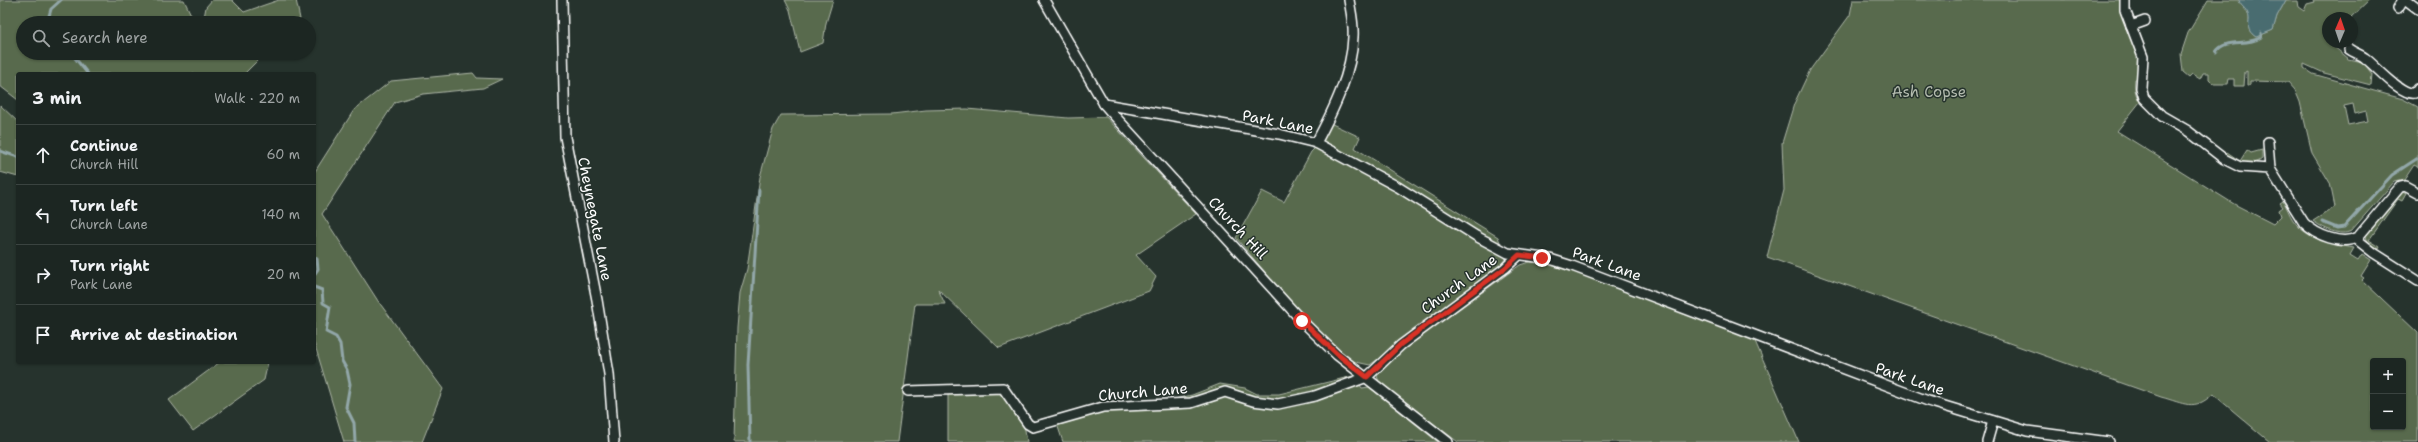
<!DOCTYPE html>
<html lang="en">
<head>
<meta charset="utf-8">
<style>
	body { margin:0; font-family:"Shantell Sans",sans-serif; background:#252e2a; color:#f1f3f6 }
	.controls { position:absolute; right:12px; bottom:12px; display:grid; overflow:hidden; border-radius:4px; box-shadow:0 1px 3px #0004 }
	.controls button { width:36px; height:36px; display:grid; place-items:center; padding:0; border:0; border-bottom:1px solid #3a4340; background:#1c2622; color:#f1f3f6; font:20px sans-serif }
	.compass { position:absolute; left:2322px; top:12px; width:36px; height:36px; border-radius:50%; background:#1c2622; box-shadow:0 1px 3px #0004; rotate:2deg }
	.stop { position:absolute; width:12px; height:12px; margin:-9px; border:3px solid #d93025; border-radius:50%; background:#fff }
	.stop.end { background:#d93025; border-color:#fff; box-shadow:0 1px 4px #0008 }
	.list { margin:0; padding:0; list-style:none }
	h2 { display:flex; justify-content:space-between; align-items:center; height:52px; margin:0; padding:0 16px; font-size:17px }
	h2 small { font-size:13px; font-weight:400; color:#a0a5a5 }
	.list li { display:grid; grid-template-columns:26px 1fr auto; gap:12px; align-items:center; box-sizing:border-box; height:60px; padding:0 16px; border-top:1px solid #3a4340 }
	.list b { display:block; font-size:15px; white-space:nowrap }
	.list p { margin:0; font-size:13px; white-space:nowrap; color:#a0a5a5 }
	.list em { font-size:13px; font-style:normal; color:#a0a5a5 }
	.icon { flex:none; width:22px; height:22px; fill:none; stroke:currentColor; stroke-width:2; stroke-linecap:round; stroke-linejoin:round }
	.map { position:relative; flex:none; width:2418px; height:442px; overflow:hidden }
	.search { position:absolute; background:#1c2622; box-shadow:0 1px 3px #0004; left:16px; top:16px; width:300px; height:44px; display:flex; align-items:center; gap:10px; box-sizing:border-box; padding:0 14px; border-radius:22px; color:#a0a5a5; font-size:15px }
	.panel { position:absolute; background:#1c2622; box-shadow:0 1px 3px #0004; left:16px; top:72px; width:300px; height:292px; border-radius:4px }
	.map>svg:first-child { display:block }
</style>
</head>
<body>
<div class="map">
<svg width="2418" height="442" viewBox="0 0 2418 442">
	<rect width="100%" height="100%" fill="#26332d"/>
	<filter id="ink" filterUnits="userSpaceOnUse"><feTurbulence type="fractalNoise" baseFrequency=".025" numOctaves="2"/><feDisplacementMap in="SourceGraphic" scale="8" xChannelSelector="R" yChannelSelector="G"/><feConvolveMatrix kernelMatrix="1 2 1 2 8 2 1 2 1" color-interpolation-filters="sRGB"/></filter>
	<g filter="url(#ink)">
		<g fill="#596b4e" stroke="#acb5a6" fill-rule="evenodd">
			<polygon points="0,0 184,0 195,23 23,23 23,53 265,53 244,74 18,74 18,100 0,86"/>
			<polygon points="212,0 232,0 244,12 279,0 296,0 300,19 296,23 203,23 206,7"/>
			<polygon points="785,0 833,0 826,23 823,43 800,52 790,10"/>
			<path d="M1853,0h269l-1,11 19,47 -2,21h-3c-1,8 0,16 5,23l-23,29 117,73 39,20 8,-8 -2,-6 4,-3 -3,-4 3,-2c4,6 6,13 10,19 14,20 39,24 61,28l-4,7 8,5 4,-6 9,6 -10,16 3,2 -2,2 56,53v109h-148l-57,-48c-19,18 -29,9 -52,3l-394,-140 17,-67 -2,-47 12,-39 16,-34 40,-55zM2373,361h30v66h-30z"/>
			<path d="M2208,0h31c1,6 7,8 9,14 4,9 -5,14 8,23l17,-7 4,-14 9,-16h11l1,7 6,4 3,-7 8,-2 -1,-2h56l-19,18h-23v24l21,17 14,3 9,12 -1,11 -47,-12 -20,-9v4l9,6 90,25 15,8v60l-4,-2 -10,15 -10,2 -43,49c-10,6 -29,-3 -38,-10l22,-14 -5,-24 -18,-30 -12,-51 -5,-12 -7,-8 -38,-1v4h-3v-14l-2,1 -1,14h-10v-7h-6l-1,5h-13l-5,-5v-6h-6l-3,6 -8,-5 -3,3 -6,-5 -2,-18 7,-21zM2353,104l2,10 11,-3 2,10 -20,4 -4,-19z"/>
			<polygon points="473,73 477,78 502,79 483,88 423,94 395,102 322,214 378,301 443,389 422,442 344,442 314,342 314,173 354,110 391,81"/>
			<polygon points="0,105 18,122 18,177 0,172"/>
			<polygon points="967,109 1068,118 1106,117 1196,214 1136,255 1156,277 1149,291 999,348 938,289 945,304 915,304 897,442 734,442 737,328 740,293 747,269 760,177 773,129 781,115 892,114 926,110"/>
			<polygon points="1330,123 1360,137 1355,148 1498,237 1506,258 1495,272 1370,365 1351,361 1304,318 1236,238 1262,191 1284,202 1311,152 1316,147"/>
			<path d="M2247,150l4,3 11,-3v9c-10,9 -27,1 -37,-4l2,-3 13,9z"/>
			<polygon points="2403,192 2406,194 2402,201 2398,199 2369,240 2380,247 2379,249 2368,243 2366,236"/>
			<polygon points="1535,260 1584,274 1754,339 1799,442 1458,442 1379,382 1377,376 1403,349 1520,265"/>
			<polygon points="220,362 268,362 264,380 193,431 169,400"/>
			<polygon points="1353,376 1362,388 1369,387 1438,442 1063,442 1057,424 1117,408 1120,401 1166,401 1192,395 1220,384 1245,388 1257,394 1279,394"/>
			<polygon points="1003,388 1024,424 1027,442 948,442 948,390"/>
		</g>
		<path fill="#496c6f" stroke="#92a7a9" d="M2239,0h47l-9,16 -4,14 -17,7c-13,-9 -4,-14 -8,-23 -2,-6 -8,-8 -9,-14z"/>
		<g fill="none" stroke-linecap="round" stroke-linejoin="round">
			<g stroke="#92a7a9" stroke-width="3">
				<polyline points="47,23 51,9 61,0"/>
				<path d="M2216,52c9,-15 32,-5 45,-15v-4"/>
				<polyline points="75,53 75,58 88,74"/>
				<polyline points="0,151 18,157"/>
				<polyline points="2322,222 2337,228 2344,227 2392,175 2418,158"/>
				<polyline points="314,257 317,259 318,269 314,275"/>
				<polyline points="314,287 322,290 323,303 330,307 326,332 336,337 340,344 342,361 347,370 350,384 346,407 354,423 355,442"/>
				<polyline points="750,442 748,365 759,190"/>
			</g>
			<g stroke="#fff" stroke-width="12">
				<g id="street">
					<polyline points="562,0 565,137 597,300 609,374 614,442"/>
					<polyline points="1044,0 1104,104 1111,112 1302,321 1337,355 1448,442"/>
					<path d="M2125,0v10l18,47 -2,31 3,10 18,18 26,15 36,28 16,8 30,2 34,54c12,12 38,23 54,14l42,-50 5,-1 13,7"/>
					<polyline points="2406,0 2418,9"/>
					<polyline points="2398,8 2403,0"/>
					<polyline points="2131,26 2145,21"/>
					<path d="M2349,49c5,4 11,5 16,9 11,8 36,38 50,35l3,-4"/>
					<polyline points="1104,104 1279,134 1316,143 1398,187 1476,236 1508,253 1550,259 1572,266 1928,401 2027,431 2109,442"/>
					<polyline points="2268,142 2270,169"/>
					<path d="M1316,143c17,-32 36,-70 37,-106 1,-13 -2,-25 -4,-37"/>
					<polyline points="2355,238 2374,253 2418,281"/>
					<polyline points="908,391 1003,388 1028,424 1033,427 1103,407 1191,403 1225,392 1253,401 1278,404 1315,396 1367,377 1401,345 1505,268 1519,255"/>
					<polyline points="1987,442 1993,421"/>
				</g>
			</g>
			<use href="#street" stroke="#26332d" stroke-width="9"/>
		</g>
	</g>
	<g fill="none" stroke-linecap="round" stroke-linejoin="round" filter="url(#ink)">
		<polyline stroke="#d93025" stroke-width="5" points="1302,321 1337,354 1367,377 1401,344 1505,268 1519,255 1542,258"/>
	</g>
	<g text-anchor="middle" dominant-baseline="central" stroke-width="3" stroke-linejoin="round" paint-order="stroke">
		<g font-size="15" fill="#b4bcaf" stroke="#26332d">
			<text x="1929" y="92">Ash Copse</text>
		</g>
		<g font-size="15" fill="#fff" stroke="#26332d">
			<text transform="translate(1278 122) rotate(11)">Park Lane</text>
			<text transform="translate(595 219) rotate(79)">Cheynegate Lane</text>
			<text transform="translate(1238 228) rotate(47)">Church Hill</text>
			<text transform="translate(1607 264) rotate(20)">Park Lane</text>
			<text transform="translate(1459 284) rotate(-36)">Church Lane</text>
			<text transform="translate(1910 379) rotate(19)">Park Lane</text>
			<text transform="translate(1143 392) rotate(-5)">Church Lane</text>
		</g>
	</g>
</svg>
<div class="controls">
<button>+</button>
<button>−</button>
</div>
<svg class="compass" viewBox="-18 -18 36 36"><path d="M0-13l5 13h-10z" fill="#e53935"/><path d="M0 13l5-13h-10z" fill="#a0a5a5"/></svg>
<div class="stop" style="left:1302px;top:321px"></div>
<div class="stop end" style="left:1542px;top:258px"></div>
<div class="search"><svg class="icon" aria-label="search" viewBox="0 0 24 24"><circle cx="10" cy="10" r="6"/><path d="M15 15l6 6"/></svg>Search here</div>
<section class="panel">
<h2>3 min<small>Walk · 220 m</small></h2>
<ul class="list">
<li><svg class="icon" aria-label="ahead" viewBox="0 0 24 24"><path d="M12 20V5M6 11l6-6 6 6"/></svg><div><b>Continue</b><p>Church Hill</p></div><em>60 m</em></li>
<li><svg class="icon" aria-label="left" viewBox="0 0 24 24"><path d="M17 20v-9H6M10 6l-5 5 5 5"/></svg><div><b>Turn left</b><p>Church Lane</p></div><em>140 m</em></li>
<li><svg class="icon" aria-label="right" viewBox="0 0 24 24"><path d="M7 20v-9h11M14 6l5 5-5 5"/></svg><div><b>Turn right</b><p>Park Lane</p></div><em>20 m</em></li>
<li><svg class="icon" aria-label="arrive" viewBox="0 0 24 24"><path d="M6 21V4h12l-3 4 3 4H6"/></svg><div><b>Arrive at destination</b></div></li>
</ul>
</section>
</div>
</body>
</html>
